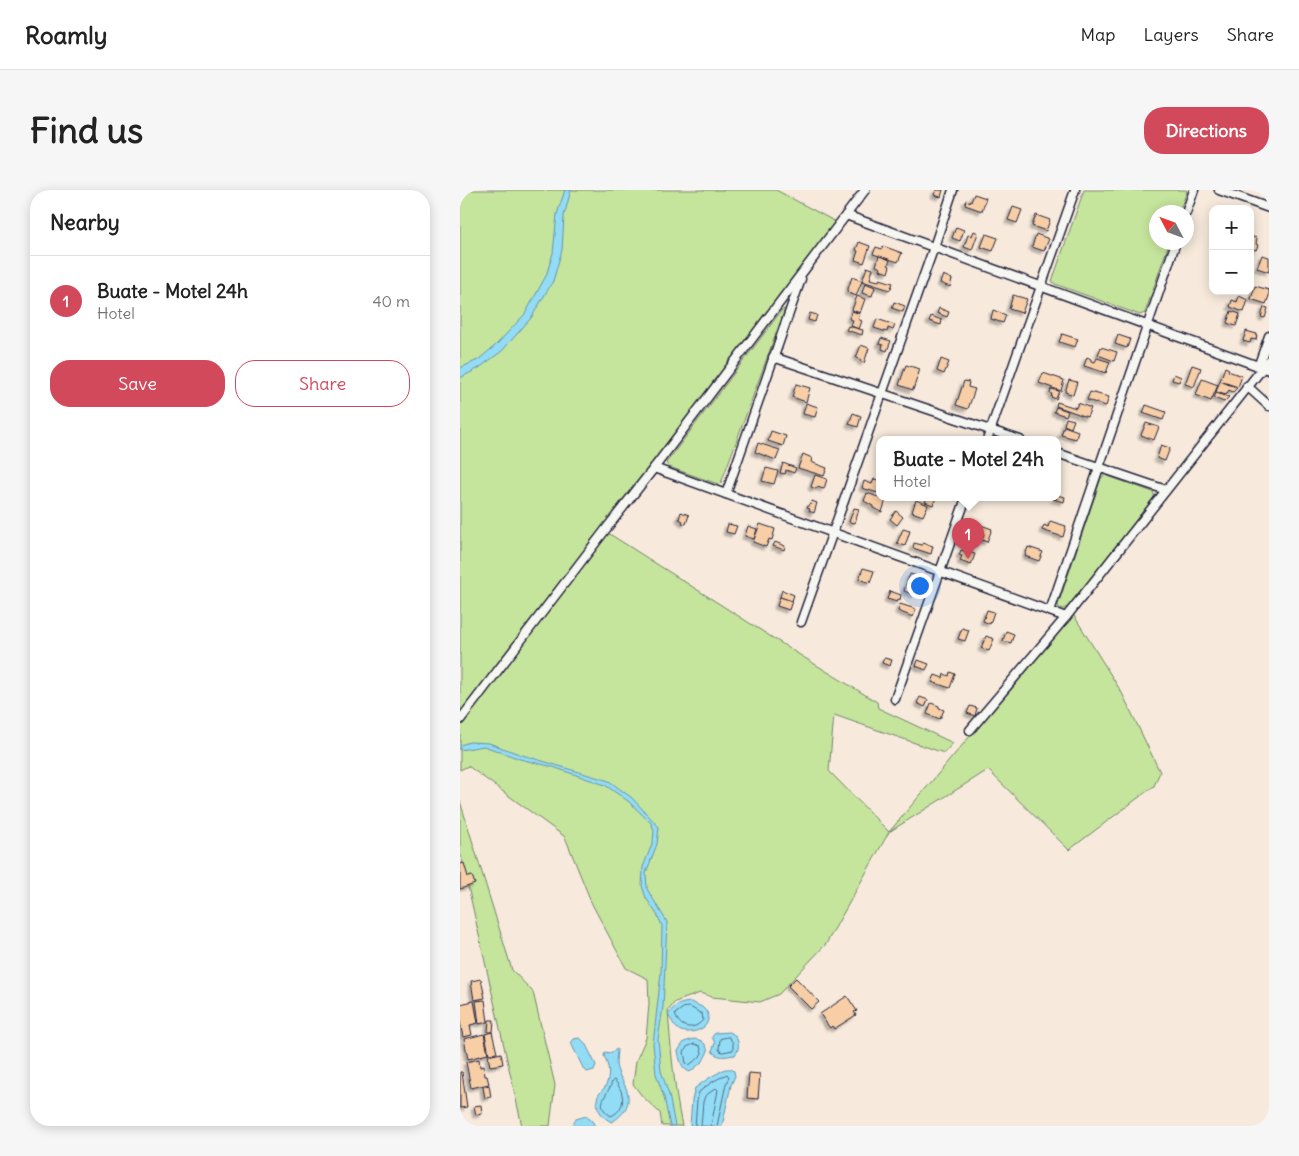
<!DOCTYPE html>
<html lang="en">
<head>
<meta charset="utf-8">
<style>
	body { margin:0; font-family:Delius,sans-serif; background:#f6f6f6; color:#222 }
	.controls { position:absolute; right:15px; top:15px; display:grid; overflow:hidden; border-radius:10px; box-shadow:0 2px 12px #0003 }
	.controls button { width:45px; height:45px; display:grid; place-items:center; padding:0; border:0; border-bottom:1px solid #e0e0e0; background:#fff; color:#222; font:25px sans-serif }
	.compass { position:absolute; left:689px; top:15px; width:45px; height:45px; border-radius:50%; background:#fff; box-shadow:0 2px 12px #0003; rotate:311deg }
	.you { position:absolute; left:459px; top:395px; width:18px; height:18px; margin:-12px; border:4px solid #fff; border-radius:50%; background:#1a73e8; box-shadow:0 0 0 8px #1a73e833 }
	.badge { display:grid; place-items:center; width:32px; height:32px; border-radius:50%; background:#d1495b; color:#fff; font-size:16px; font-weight:700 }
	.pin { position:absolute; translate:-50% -41px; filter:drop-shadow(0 1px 2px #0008) }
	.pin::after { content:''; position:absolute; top:26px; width:18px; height:15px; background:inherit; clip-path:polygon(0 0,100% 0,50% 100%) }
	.popup { position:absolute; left:416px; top:246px; width:185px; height:65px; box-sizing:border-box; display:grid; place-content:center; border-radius:10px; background:#fff; filter:drop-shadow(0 1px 4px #0005); font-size:16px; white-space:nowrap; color:#767676 }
	.popup b { font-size:19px; color:#222 }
	.popup::after { content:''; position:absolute; left:50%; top:100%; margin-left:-10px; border:10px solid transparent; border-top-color:#fff }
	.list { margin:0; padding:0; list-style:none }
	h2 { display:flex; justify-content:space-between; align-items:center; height:65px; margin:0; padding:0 20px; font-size:21px }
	h2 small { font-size:16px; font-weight:400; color:#767676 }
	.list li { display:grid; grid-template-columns:32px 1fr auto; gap:15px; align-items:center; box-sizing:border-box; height:90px; padding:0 20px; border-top:1px solid #e0e0e0 }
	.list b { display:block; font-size:19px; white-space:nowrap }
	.list p { margin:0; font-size:16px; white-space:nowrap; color:#767676 }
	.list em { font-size:16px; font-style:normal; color:#767676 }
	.actions { display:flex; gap:10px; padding:15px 20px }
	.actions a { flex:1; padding:11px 0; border:1px solid #d1495b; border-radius:20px; text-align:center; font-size:18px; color:#d1495b }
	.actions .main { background:#d1495b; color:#fff }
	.map { position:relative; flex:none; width:809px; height:936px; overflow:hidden; border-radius:20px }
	header { display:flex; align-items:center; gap:30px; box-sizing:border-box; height:70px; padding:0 25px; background:#fff; border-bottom:1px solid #e0e0e0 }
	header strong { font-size:24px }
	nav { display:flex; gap:28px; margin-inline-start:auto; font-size:18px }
	.intro { display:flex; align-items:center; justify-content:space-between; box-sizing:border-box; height:120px; padding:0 30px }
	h1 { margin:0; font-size:35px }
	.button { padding:12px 22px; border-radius:20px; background:#d1495b; color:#fff; font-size:18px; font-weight:700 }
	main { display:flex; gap:30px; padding:0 30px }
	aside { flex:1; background:#fff; border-radius:20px; box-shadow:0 2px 12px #0003 }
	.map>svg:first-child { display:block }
</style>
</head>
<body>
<header>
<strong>Roamly</strong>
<nav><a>Map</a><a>Layers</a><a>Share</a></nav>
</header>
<div class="intro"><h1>Find us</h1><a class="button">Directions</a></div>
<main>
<aside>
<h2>Nearby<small></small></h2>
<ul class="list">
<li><span class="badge">1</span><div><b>Buate - Motel 24h</b><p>Hotel</p></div><em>40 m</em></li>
</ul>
<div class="actions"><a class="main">Save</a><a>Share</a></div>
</aside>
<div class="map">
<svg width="809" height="936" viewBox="0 0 809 936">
	<defs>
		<filter id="shadow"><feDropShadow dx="-3" dy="3" stdDeviation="1" flood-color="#0004"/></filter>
	</defs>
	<rect width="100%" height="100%" fill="#f7eadc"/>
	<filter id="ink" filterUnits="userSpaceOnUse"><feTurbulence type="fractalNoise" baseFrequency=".02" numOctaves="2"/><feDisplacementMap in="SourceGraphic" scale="10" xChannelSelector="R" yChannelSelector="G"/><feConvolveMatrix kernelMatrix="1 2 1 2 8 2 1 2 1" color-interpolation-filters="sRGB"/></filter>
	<g filter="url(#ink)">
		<g fill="#c5e49c" stroke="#74836c">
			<path d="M0,0h316l60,32 -375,492 147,-181 187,119 82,50 1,6 75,35 -9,10 -110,-38 -5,56 60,61 184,-218 49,79 38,79 -6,14 -85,64 -81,-80 -99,62 -63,112 -47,50 -19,8 -48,-5 -12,-4 -25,9 -7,9c3,38 6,77 14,115h-20l-2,-13 -18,-17 -9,-12 3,-23 10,-23 3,-34 -1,-25 -22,-11 -34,-64 -27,-67 -97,-71 -8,4z"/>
			<polygon points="624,0 726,0 727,1 719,22 696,22 696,52 709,53 685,123 680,125 595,94 592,91"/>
			<polygon points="325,119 261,293 258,294 209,277 206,273 322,120"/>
			<polygon points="645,285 693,302 694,304 694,307 608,417 603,419 599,418 598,415 641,288"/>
			<polygon points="0,611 52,780 73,802 95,895 90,936 62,936 0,661"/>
		</g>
		<g fill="#93dcf5" stroke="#6692ab">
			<polygon points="105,0 111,0 104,26 102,60 93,91 71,128 42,161 19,178 0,188 0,178 18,170 36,155 65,124 86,86 93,63 97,24"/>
			<polygon points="10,552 29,553 59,564 149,591 172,608 199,637 197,654 186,683 187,699 207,732 203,817 198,849 201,881 209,905 215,936 210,936 204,907 196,884 193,854 201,783 202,736 198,726 186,708 182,696 183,677 193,652 194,640 191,633 168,611 145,595 93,577 60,569 24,556 0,560 0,555"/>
			<path d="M231,812l11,5 5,5c1,2 1,6 1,8 -2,11 -19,14 -27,11 -7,-3 -9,-11 -13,-16 6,-10 12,-12 23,-13z"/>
			<path d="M270,842c9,4 11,16 5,23 -9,1 -17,4 -23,-4l3,-8 -3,-6 3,-4z"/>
			<polygon points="120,848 125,853 136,875 134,880 127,882 124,880 111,853 114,849"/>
			<path d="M234,849c9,1 11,4 14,12l-5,10 -13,11c-9,-3 -10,-12 -12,-21l6,-9z"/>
			<path d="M157,859c0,7 -2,13 0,20 2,7 6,12 9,19 6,15 -1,26 -14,34 -8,-3 -16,-12 -15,-22 0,-5 5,-9 8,-13 6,-11 4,-21 -1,-31l1,-4 5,1z"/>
			<polygon points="265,879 271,879 274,881 275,886 271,895 262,936 230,936 232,910 235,898 249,888"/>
			<polygon points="126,926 132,931 135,936 112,936 116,929"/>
		</g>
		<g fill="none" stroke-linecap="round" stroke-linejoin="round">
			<g stroke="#4f6c85" stroke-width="1">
				<path d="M230,817l12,7 1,6c-10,12 -24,8 -28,-6l8,-6z"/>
				<polygon points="269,847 273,853 273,860 263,862 260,861 259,859 260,849"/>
				<polygon points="235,854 240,856 242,863 239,868 229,875 226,873 224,862 227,857"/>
				<path d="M154,890c11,11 13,29 -3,36 -18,-12 -3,-20 1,-34z"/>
				<polyline points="235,936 237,911 239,902 252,892 267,884 269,887 266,894 257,936"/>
				<polyline points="241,936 243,912 245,906 256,898 258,900 251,936"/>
			</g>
		</g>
		<g fill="#f8cea7" stroke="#22223b" filter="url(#shadow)">
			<polygon points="476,0 483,0 481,7 474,5"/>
			<polygon points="514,4 526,8 522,21 505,15 506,10 511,12"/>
			<polygon points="553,17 562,20 557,33 548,30"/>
			<polygon points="576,25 590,30 586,41 572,36"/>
			<polygon points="496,37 504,40 500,51 492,48"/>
			<polygon points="514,41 518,43 512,60 504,57 508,45 512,46"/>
			<polygon points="526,44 538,48 533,61 521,57"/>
			<polygon points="576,44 589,49 584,61 572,57"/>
			<polygon points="793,47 797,48 796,54 798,55 796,60 790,58 790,53"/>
			<polygon points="399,52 410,56 404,73 395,70 398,61 396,60"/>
			<polygon points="423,56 442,63 438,72 413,64 416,57 422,59"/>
			<polygon points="802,65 809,67 809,82 797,78"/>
			<polygon points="419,66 430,70 428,75 430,76 428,83 420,80 421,78 416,76"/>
			<polygon points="407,77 413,79 410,89 419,91 420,89 433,93 430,100 402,91"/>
			<polygon points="483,85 492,89 490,97 480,93"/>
			<polygon points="392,87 402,91 396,106 387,102"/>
			<polygon points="405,93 415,97 412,106 402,103"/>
			<polygon points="795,96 809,100 809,106 806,114 791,109"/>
			<polygon points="553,105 567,109 562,123 549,119"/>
			<polygon points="397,106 405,109 400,123 392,120"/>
			<polygon points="779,106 788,110 784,122 770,117 772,110 777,112"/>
			<polygon points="434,112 445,116 443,122 432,118"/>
			<polygon points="804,117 808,118 805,128 801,127"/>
			<polygon points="479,118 489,122 487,127 477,123"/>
			<polygon points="533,120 546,125 543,133 531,129"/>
			<polygon points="392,121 400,124 398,129 402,131 399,139 391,136 393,130 389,129"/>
			<polygon points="771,121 780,124 776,136 767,133"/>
			<polygon points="350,123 357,125 355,132 348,130"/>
			<polygon points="471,126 482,130 481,135 469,131"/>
			<polygon points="417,129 435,135 433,140 428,138 427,142 414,138"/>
			<polygon points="388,136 403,140 402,145 386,140"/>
			<polygon points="786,141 797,144 796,150 791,149 790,153 783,151"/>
			<polygon points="602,144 618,149 615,157 599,152"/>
			<polygon points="658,145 670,149 667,158 655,154"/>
			<polygon points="421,148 431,151 427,161 422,159 423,155 419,154"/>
			<polygon points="401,155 409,158 404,173 400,171 401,169 396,168"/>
			<polygon points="641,157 657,162 654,171 638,165"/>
			<polygon points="627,167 631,169 631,171 635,172 637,168 650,172 646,183 624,176"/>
			<polygon points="481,169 489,172 484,184 477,181"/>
			<polygon points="446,175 460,179 453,200 439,195"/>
			<polygon points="732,175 741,178 734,197 725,194"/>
			<polygon points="765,177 769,179 768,181 782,186 778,197 760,191"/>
			<polygon points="583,183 604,190 601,201 579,193"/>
			<polygon points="714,184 721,187 719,192 712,190"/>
			<polygon points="742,189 758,195 751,211 736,205"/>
			<polygon points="609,190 617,192 613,205 605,202"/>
			<polygon points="504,191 509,192 508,197 515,199 508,219 496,215"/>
			<polygon points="760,191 777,198 773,202 769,200 766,205 756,202"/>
			<polygon points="336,194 350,198 346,212 332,207"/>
			<polygon points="591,199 599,201 596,209 591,207 592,204 590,203"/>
			<polygon points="630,202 649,207 646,216 627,210"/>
			<polygon points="756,203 769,207 764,212 754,208"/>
			<polygon points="597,212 616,218 618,213 631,218 627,227 596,216"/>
			<polygon points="346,213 358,217 355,227 343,224"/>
			<polygon points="686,215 706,222 703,230 683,223"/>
			<polygon points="596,217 608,221 606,226 594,222"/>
			<polygon points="393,223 401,226 398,237 389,234"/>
			<polygon points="606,228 614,230 611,238 604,235"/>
			<polygon points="686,233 699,237 694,250 681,245"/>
			<polygon points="604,236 618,241 616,249 601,245"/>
			<polygon points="311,241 326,246 323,256 308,251"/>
			<polygon points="298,253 320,260 316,270 295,262"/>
			<polygon points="701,255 710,258 705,271 697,268"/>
			<polygon points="343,264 352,268 351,272 367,278 364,286 338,278"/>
			<polygon points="323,273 336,278 334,283 326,280 325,284 320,283"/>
			<polygon points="306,278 318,281 314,294 302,291"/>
			<polygon points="355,285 367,289 364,299 357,297 356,299 351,297"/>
			<polygon points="414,289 419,290 418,303 402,298 404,291 412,294"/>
			<polygon points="407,303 426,310 422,322 413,318 413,316 404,311"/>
			<polygon points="597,305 605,307 604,312 593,309 597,308"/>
			<polygon points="467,308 476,308 473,315 465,312"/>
			<polygon points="456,310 468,315 463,326 452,322"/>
			<polygon points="352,311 357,313 354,323 349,321 350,319 347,318 349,314 351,315"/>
			<polygon points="394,318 399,319 395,333 389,332"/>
			<polygon points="436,321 443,327 437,335 430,329"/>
			<polygon points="221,322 229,325 226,334 222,333 223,331 219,329"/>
			<polygon points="590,331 606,336 603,347 582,340 584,335 588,337"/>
			<polygon points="268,334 277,336 274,344 266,342"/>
			<polygon points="300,334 315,339 312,350 309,349 306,357 293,352"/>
			<polygon points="518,334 532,339 527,352 522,350 524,344 516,342"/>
			<polygon points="288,336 297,339 294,349 285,346"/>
			<polygon points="443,339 450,341 445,356 437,353"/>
			<polygon points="315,352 325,356 324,360 313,356"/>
			<polygon points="454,353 462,355 463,353 473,356 471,364 453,358"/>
			<polygon points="568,357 583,362 579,371 565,366"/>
			<polygon points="501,360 515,364 511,375 500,371 502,366 499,365"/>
			<polygon points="403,378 414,381 410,393 399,389"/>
			<polygon points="450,384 461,387 455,405 444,401"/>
			<polygon points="322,400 334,405 332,411 320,407"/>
			<polygon points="430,401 441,405 440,410 438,409 437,412 427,409"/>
			<polygon points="320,407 332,411 329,420 317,416"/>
			<polygon points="440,414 456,419 453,427 438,421"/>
			<polygon points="527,420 534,422 530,434 523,431"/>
			<polygon points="502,438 509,440 505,451 498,449"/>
			<polygon points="546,441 554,444 551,453 543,451"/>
			<polygon points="526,446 534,449 529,461 521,458"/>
			<polygon points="424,468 432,470 430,476 422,473"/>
			<polygon points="458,470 469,474 466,480 456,476"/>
			<polygon points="490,482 495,484 490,498 472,492 475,485 483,488 484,484 489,486"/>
			<polygon points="460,507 468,510 465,517 457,513"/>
			<polygon points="471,513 479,516 479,518 484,520 480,529 467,524"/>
			<polygon points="510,516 517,518 515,526 507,523"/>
			<polygon points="4,673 8,687 12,686 15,694 0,699 0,674"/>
			<polygon points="336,788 359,812 351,819 328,796"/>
			<polygon points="21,789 25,808 14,810 11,791"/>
			<polygon points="387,806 397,821 394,822 396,825 374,839 372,836 370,838 360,824"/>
			<polygon points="25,810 28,832 19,834 16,811"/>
			<polygon points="14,811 18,833 10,835 12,845 3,847 0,832 0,814"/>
			<polygon points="29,830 34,830 33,842 28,842"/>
			<polygon points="32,842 37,863 29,864 25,844"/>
			<polygon points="24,844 28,864 8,869 4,849"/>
			<polygon points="41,863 43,874 30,876 28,866"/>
			<polygon points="19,869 20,877 24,876 25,886 27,886 29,894 11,898 6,872"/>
			<polygon points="0,882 2,882 7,917 0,918"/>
			<polygon points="289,883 300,884 298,909 287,908"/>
			<polygon points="29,895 31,907 25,908 23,897"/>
			<polygon points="21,915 22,924 16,925 14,916"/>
		</g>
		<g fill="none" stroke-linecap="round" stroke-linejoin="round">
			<g stroke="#22223b" stroke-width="11">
				<g id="street">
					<polyline points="759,0 809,18"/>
					<polyline points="726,23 734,0"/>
					<polyline points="386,25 809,180"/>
					<polyline points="313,167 560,250"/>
					<polyline points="798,177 809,146"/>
					<polyline points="787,196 809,216"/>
					<polyline points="527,250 615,0"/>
					<polyline points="597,263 706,300"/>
					<polyline points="194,278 606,427"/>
					<polyline points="266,304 341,89"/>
					<polyline points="590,421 716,52"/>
					<polyline points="341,432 474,57 493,0"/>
					<polyline points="435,509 506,308"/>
					<polyline points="0,530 146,339 194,278 405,0"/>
					<polyline points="510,540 606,427 809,170"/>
				</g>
			</g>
			<use href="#street" stroke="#f6f6f2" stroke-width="8"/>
		</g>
	</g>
</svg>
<div class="controls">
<button>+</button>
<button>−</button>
</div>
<svg class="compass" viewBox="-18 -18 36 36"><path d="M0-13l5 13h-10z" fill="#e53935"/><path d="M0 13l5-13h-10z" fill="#767676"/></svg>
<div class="you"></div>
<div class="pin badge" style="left:508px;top:369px">1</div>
<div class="popup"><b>Buate - Motel 24h</b>Hotel</div>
</div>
</main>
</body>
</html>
